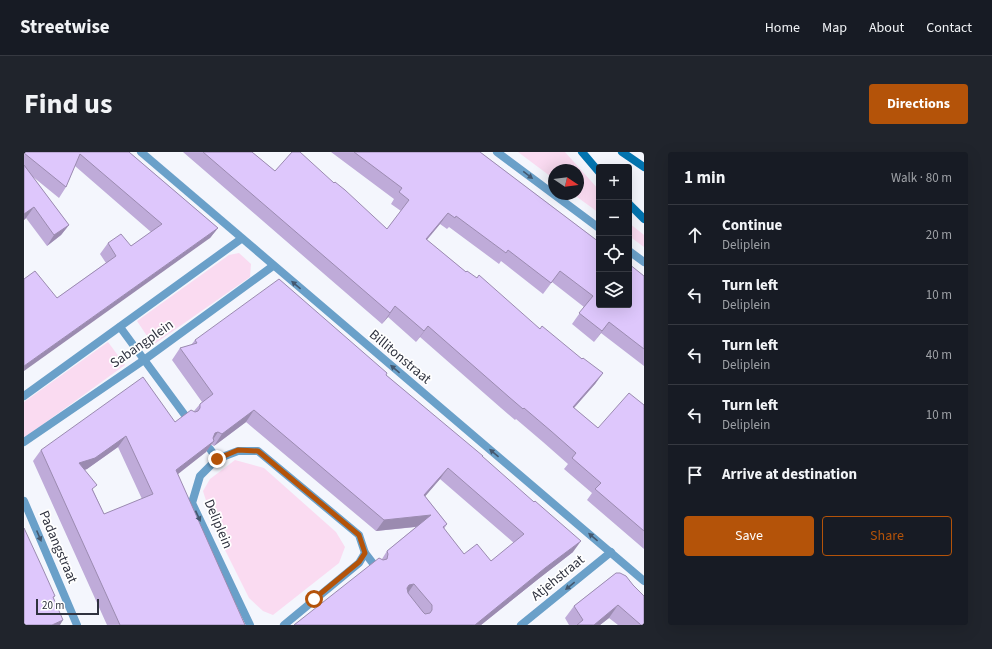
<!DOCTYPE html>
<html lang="en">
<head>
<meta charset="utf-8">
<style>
	body { margin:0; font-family:"Source Sans 3",sans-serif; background:#20242c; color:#f1f3f6 }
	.controls { position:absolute; right:12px; top:12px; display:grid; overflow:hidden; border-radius:4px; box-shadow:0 4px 16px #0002 }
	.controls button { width:36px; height:36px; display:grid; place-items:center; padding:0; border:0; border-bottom:1px solid #363941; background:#171b24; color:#f1f3f6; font:20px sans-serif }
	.compass { position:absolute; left:524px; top:12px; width:36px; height:36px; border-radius:50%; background:#171b24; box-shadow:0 4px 16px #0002; rotate:103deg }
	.scale { position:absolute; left:12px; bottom:10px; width:63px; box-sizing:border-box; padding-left:4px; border:2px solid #2f323f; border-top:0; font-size:11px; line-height:14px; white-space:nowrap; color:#2f323f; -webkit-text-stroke:3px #fff; paint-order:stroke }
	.stop { position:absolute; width:12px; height:12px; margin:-9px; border:3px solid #b45309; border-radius:50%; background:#fff }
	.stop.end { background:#b45309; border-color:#fff; box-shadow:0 1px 4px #0008 }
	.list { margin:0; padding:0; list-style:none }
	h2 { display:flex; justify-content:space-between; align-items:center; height:52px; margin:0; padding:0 16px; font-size:17px }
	h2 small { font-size:13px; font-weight:400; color:#9ea1a6 }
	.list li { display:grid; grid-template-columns:26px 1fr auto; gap:12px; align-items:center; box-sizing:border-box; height:60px; padding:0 16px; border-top:1px solid #363941 }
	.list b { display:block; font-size:15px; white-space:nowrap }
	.list p { margin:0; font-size:13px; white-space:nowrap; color:#9ea1a6 }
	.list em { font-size:13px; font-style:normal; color:#9ea1a6 }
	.actions { display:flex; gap:8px; padding:12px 16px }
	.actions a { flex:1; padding:9px 0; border:1px solid #b45309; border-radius:4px; text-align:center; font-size:14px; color:#b45309 }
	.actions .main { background:#b45309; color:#fff }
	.icon { flex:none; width:22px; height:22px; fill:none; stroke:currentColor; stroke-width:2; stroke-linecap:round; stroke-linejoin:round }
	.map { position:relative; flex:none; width:620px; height:473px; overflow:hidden; border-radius:4px }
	header { display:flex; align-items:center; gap:24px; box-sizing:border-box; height:56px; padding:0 20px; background:#171b24; border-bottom:1px solid #363941 }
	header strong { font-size:19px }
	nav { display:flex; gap:22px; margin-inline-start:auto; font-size:14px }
	.intro { display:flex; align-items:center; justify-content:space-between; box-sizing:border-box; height:96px; padding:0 24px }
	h1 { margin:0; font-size:28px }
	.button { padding:10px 18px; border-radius:4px; background:#b45309; color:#fff; font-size:14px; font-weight:700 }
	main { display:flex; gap:24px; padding:0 24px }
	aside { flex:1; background:#171b24; border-radius:4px; box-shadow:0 4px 16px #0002 }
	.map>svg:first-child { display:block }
</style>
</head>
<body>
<header>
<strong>Streetwise</strong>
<nav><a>Home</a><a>Map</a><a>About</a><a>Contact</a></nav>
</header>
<div class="intro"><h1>Find us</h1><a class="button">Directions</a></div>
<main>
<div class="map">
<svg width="620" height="473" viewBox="0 0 620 473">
	<rect width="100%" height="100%" fill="#f4f6fd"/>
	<g fill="#fadbf1">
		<polygon points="494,0 541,0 575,38 575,61 549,42 554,42 554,18 530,18 530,27"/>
		<polygon points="605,71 620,83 620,95 605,84"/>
		<polygon points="215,101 227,112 226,125 129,193 113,169 205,103"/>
		<polygon points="84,190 101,213 0,286 0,250"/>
		<polygon points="211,308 240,316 312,380 321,395 315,411 249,463 239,459 225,446 192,380 179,339 186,327"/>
	</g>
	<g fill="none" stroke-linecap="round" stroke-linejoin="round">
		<g stroke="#6aa0c9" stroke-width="8">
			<polyline points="117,0 620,429"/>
			<polyline points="473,0 575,76"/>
			<polyline points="605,99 620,110"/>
			<polyline points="96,175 163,266"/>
			<polyline points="0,244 217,87"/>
			<polyline points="0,290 120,208 249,114"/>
			<polyline points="186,297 193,307"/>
			<polyline points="0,349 53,473"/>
			<polyline points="341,401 351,414"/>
			<polyline points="226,473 168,351 176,324 193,307 214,299 234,299 335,383 341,401 335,411 260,473"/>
			<polyline points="497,473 587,400"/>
		</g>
		<g stroke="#0374af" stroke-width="8">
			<polyline points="558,0 575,20"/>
			<polyline points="598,0 620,15"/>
			<polyline points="605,52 620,67"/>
		</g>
	</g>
	<g fill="#bfabd9" fill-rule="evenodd">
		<polygon points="0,0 105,0 194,76 186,86 33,146 82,111 76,102 84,91 107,94 127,80 51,14 42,35 35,46 8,24 45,73 37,83 23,94 2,66 0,68"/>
		<polygon points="159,0 228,0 251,19 310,31 363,77 377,59 367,52 370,47 307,0 456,0 620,124 620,214 577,181 570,190 548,172 560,155 528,130 519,142 477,109 475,112 425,75 423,77 416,72 403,88 442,120 516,177 558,207 579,221 571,232 550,256 574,276 620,253 620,397 563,348 568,341 540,317 544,312 519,290 492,267 491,268 477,256 396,185 392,190 364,165 358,172"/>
		<path d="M171,188l191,35 96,82 91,95 -36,28 -56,45h-187l88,-66 5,-8 29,-24 -40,4 -130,-109 -32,24 -3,-2 -5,8 -29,22 68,151h-138l-74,-164 8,-11 134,-28 19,-11 6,-7 2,-2 -30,-42 8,-12 11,-3zM94,295l24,52 -38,15 -11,-24 -8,-20 2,-1zM416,327l74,64 -23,18 -27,-7 -20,-25 3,-5 -22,-28z"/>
		<polygon points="592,421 620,473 594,473 585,466 576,473 545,473 541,466 550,454"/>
	</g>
	<g fill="#9b8bb0">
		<polygon points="10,55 2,66 0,68 0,62"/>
		<polygon points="424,61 416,72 394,98 402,87"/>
		<polygon points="45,73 37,83 23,94 30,83"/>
		<polygon points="194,76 186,86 0,219 0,214"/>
		<polygon points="371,154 364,165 358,172 366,161"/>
		<polygon points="585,170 577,181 570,190 578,179"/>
		<polygon points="404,174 396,185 392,190 400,179"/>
		<polygon points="579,221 571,232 541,266 549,255"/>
		<polygon points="230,258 222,270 190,294 198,282"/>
		<polygon points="194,280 186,292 191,281"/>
		<polygon points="102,284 94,295 63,317 47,322 55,311"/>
		<polygon points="190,289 182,300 144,330 152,318"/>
		<polygon points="424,316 416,327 392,355 400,343"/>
		<polygon points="407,363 399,374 352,379 360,368"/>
		<polygon points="557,389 549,400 513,428 457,473 451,473 521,416"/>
		<polygon points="390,432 382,444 377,444 385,433"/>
		<polygon points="594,453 585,466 576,473 570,473"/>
		<polygon points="39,468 36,473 28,473"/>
	</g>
	<g fill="#dec7fc" stroke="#9b8bb0" fill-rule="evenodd">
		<polygon points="0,0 105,0 194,76 0,214 0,127 11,119 33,146 92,104 84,91 97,82 107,94 138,72 56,2 42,35 0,1"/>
		<polygon points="179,0 228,0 251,19 268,0 276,0 310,31 311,30 321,38 363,77 385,48 375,40 378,36 330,0 456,0 575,90 575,153 605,153 605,112 620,124 620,197 585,170 578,179 555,161 569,144 536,119 527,131 484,98 482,101 432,64 431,66 424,61 402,87 442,120 443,119 453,126 455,123 516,177 518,174 558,207 559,206 579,221 549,255 574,276 605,241 620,253 620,379 571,337 577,331 548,306 552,301 527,279 500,256 499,257 485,245 404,174 400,179 371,154 366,161"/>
		<polygon points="0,13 45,73 30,83 10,55 0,62"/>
		<path d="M255,127l108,94 -1,2 97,81h-1l52,46 1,-1 46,40 -36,27 -70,57h-181l85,-67 4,2 4,-1 1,-5 -1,-3 44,-36 -47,5 -130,-110 -32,24 -4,-2 -3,1 -2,5 1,3 -38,29 69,155h-125l-79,-175 102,-73 32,45 16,-12 4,2 3,-1 2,-3v-4l13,-10 -33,-46 17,-5 -2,-3zM102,284l27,58 -49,20 -12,-25 5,-4 -18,-22 16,-5zM424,316l76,66 -33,27 -14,-17 -13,10 -21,-27 4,-3 -23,-29zM390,432l18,21v5l-2,3 -5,1 -2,-2 -15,-19 -1,-5 2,-3z"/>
		<polygon points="0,376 18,415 31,444 29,445 39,468 28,473 0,473"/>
		<polygon points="592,421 596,421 602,424 609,433 620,444 620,473 617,473 594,453 570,473 553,473 559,468 550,454"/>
	</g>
	<defs><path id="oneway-solid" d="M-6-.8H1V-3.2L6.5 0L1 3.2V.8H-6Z"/></defs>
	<g fill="#44586f">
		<use href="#oneway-solid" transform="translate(504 23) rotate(37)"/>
		<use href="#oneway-solid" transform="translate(272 133) rotate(-140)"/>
		<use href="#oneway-solid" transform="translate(371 217) rotate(-140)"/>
		<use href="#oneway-solid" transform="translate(470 301) rotate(-140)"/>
		<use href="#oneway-solid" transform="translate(174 364) rotate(65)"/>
		<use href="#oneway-solid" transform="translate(15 384) rotate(67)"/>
		<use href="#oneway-solid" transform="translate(569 385) rotate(-140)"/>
		<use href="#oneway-solid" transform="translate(546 434) rotate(141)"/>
	</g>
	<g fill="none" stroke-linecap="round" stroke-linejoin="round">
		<polyline stroke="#b45309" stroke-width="5" points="193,307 214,298 234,299 335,383 341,401 335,410 290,447"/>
	</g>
	<g text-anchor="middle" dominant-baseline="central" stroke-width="3.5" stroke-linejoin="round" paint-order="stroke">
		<g font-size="14" fill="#2f323f" stroke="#fff">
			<text transform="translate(118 192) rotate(-35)">Sabangplein</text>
			<text transform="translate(376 205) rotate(40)">Billitonstraat</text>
			<text transform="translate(194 372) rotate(67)">Deliplein</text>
			<text transform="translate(34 395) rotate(67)">Padangstraat</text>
			<text transform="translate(534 426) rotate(-39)">Atjehstraat</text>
		</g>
	</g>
</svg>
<div class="controls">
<button>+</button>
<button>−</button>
<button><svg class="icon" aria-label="locate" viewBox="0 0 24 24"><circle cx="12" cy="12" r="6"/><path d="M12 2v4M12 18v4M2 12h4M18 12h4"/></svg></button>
<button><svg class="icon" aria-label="layers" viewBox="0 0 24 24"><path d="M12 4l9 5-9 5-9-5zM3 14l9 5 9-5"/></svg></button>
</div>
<svg class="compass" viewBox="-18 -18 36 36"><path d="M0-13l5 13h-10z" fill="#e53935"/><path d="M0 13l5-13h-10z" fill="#9ea1a6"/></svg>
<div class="scale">20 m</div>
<div class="stop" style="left:290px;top:447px"></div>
<div class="stop end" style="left:193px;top:307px"></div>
</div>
<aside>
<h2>1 min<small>Walk · 80 m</small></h2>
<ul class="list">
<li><svg class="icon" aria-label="ahead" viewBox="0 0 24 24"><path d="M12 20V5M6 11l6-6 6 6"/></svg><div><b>Continue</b><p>Deliplein</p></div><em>20 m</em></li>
<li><svg class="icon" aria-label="left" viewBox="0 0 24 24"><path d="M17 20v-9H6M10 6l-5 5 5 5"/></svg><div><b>Turn left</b><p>Deliplein</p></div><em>10 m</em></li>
<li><svg class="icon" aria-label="left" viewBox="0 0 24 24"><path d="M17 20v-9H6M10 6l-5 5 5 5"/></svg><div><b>Turn left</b><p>Deliplein</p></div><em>40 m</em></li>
<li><svg class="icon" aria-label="left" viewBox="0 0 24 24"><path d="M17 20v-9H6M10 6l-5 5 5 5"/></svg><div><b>Turn left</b><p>Deliplein</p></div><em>10 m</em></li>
<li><svg class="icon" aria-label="arrive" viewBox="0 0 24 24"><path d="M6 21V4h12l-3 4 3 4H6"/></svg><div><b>Arrive at destination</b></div></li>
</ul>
<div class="actions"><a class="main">Save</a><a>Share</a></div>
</aside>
</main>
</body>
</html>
